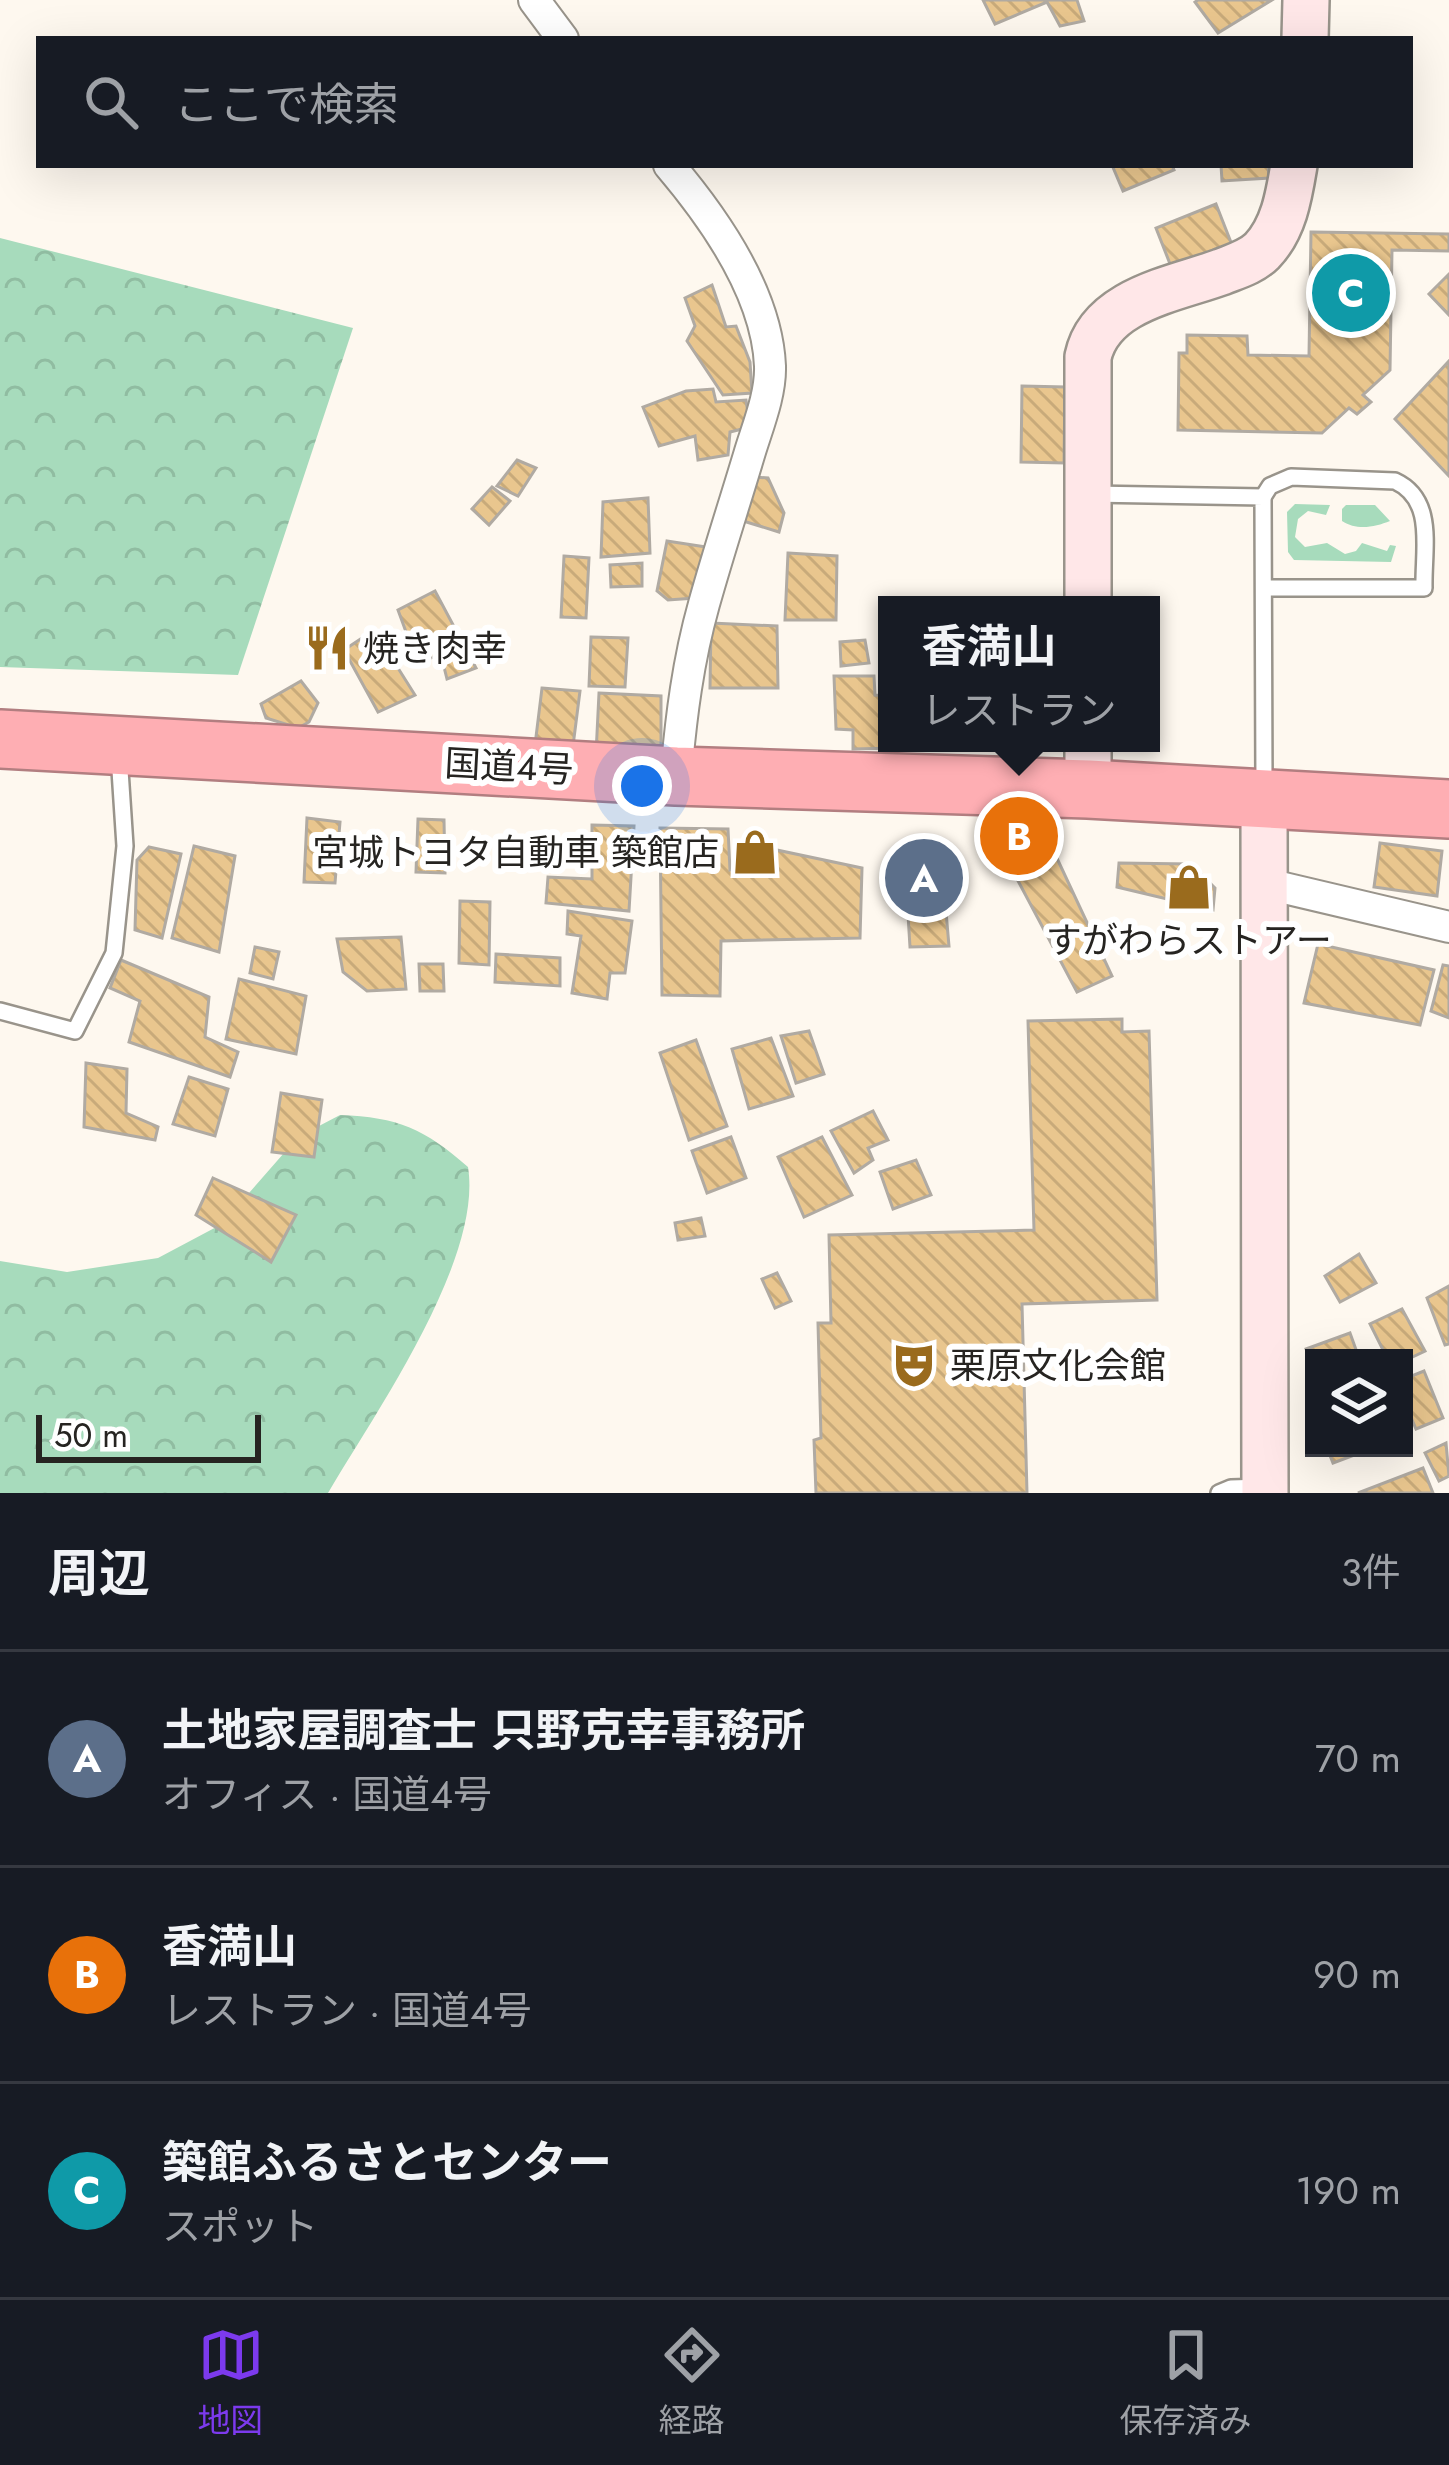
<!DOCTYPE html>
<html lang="ja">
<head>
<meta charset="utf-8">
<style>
	body { margin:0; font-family:Jost,"Noto Sans JP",sans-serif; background:#242831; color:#f1f3f6 }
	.controls { position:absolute; right:36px; bottom:36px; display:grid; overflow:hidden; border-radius:0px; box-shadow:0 12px 48px #0002 }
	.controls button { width:108px; height:108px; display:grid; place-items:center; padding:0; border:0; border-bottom:3px solid #363941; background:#171b24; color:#f1f3f6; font:60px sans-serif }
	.scale { position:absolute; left:36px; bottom:30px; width:225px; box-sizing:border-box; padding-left:12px; border:6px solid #262421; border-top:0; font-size:33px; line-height:42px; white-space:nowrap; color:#262421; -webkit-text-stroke:9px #fff; paint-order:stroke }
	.you { position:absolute; left:642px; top:786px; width:42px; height:42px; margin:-30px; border:9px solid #fff; border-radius:50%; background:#1a73e8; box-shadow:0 0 0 18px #1a73e833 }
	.badge { display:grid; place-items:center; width:78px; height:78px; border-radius:50%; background:#7c3aed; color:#fff; font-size:39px; font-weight:700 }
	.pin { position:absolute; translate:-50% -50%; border:6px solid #fff; box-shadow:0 3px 12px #0006 }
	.popup { position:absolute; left:878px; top:596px; width:282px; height:156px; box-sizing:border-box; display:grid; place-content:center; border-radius:0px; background:#171b24; filter:drop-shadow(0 3px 9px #0005); font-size:39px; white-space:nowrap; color:#9ea1a6 }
	.popup b { font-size:45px; color:#f1f3f6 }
	.popup::after { content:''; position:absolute; left:50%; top:100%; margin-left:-24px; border:24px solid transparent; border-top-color:#171b24 }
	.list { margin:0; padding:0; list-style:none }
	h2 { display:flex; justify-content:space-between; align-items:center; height:156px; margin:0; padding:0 48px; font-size:51px }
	h2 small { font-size:39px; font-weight:400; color:#9ea1a6 }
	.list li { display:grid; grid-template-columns:78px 1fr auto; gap:36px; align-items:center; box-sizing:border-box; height:216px; padding:0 48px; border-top:3px solid #363941 }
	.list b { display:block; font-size:45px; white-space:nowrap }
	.list p { margin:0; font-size:39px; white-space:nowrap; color:#9ea1a6 }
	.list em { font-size:39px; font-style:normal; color:#9ea1a6 }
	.icon { flex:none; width:66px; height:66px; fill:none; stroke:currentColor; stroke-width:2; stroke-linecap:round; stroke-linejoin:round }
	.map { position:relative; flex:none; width:1449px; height:1493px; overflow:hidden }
	.search { position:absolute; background:#171b24; box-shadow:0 12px 48px #0002; left:36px; right:36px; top:36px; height:132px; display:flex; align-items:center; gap:30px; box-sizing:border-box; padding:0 42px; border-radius:0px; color:#9ea1a6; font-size:45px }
	.sheet { height:804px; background:#171b24 }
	nav { display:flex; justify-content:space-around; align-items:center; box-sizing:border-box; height:168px; border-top:3px solid #363941; background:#171b24; font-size:33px; color:#9ea1a6 }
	nav a { display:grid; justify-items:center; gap:6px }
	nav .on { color:#7c3aed }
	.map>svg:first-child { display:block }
</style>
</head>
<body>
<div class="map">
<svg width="1449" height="1493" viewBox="0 0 1449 1493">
	<defs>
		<pattern id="forest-crowns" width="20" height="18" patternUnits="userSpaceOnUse" patternTransform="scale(3)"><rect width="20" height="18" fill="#a7dbbc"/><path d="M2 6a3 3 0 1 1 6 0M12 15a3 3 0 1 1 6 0" fill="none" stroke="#90bca1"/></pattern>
		<pattern id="building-back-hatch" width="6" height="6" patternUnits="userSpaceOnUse" patternTransform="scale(3)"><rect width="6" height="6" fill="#e9c68e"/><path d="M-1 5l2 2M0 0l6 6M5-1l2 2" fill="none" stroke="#c8aa7a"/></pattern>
	</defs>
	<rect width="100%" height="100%" fill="#fef8ef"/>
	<g fill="#a7dbbc">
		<polygon points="1295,504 1330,505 1326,515 1308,511 1298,519 1295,537 1305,547 1327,543 1345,554 1356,551 1362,543 1387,551 1390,545 1396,546 1391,562 1294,560 1288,552 1287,512"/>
		<path d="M1346,505h29l15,16c-15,6 -33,10 -48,0v-12z"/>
	</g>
	<g fill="url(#forest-crowns)">
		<polygon points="0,238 353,328 238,675 0,667"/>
		<path d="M340,1115c58,2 85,14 128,52 15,93 -93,246 -140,326h-328v-232l67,11 91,-14 64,-34 76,-87z"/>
	</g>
	<g fill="url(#building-back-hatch)" stroke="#b0aaa2" stroke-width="3">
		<polygon points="983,0 1077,0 1084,21 1060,26 1047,2 995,24"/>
		<polygon points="1198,0 1272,0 1218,33 1195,2"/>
		<polygon points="1112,165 1172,165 1174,170 1123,191"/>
		<polygon points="1221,165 1268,165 1269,178 1222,181"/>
		<polygon points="1216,204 1232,245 1172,269 1156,228"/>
		<polygon points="1311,232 1449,234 1449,251 1392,250 1390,370 1363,395 1371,402 1357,414 1349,408 1322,433 1178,430 1179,353 1187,353 1187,335 1247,336 1248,355 1309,356"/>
		<polygon points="1449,274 1449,315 1429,294"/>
		<polygon points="712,285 726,327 736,326 750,362 752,393 723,395 687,341 695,326 685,298"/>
		<polygon points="1449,361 1449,476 1395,419"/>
		<polygon points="1022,386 1065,387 1064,463 1021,462"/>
		<polygon points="713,389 716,402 746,400 750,427 730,432 728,455 698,460 695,436 659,446 643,407 686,391"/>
		<polygon points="517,460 536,468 518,496 497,486"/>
		<polygon points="755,477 768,478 784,513 779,532 743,521"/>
		<polygon points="492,487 510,501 489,525 472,509"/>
		<polygon points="648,498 650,553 601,557 603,502"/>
		<polygon points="667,541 706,547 695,598 668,600 657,591"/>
		<polygon points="788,553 837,556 836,620 785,620"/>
		<polygon points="564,556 589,558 586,618 561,617"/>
		<polygon points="642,563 642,586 611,587 610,565"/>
		<polygon points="435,591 476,668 447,679 441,655 417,662 398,610"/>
		<polygon points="711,623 777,626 778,688 710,688"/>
		<polygon points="374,630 415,695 378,712 344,650"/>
		<polygon points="591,637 628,638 625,687 589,686"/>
		<polygon points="865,640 869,663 841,666 840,642"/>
		<polygon points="834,676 874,676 875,695 887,696 887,743 897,743 897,748 853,749 853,730 836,729"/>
		<polygon points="301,681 318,703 309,722 298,728 266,718 261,704"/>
		<polygon points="542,688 580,691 573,746 535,745"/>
		<polygon points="599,693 661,696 661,758 596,754"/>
		<polygon points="307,818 340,822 335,883 304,882"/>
		<polygon points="418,819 444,820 445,873 416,872"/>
		<polygon points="592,825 634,826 629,911 546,903 548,877 592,879"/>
		<polygon points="660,828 728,829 730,870 752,867 753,845 862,868 860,938 721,941 720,996 662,995"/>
		<polygon points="1380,843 1442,851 1437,896 1374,887"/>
		<polygon points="194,846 235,856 219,952 172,938"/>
		<polygon points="149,847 181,854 162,938 135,930 137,860"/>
		<polygon points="1055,854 1112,976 1077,992 1008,862"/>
		<polygon points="1119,863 1191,864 1215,888 1213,910 1117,887"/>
		<polygon points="942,865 949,946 910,947 905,866"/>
		<polygon points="460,901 490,902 489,965 459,963"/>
		<polygon points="568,911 632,921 625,973 610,973 607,999 572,993 581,936 567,934"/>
		<polygon points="401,937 406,989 367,991 343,972 337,939"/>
		<polygon points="1318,944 1434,970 1420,1025 1304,1003"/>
		<polygon points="255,947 279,952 273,979 250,973"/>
		<polygon points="496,954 560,958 560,986 495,982"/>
		<polygon points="121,960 209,997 205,1037 238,1052 230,1077 129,1042 140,1001 110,988"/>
		<polygon points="419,964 443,964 444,991 420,991"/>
		<polygon points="1443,965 1449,966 1449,1018 1431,1011"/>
		<polygon points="239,979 306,996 296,1054 226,1039"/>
		<polygon points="1122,1019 1122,1032 1149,1031 1157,1300 1022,1304 1027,1493 816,1493 814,1440 821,1438 818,1323 831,1323 829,1235 1034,1230 1028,1021"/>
		<polygon points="809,1031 824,1074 796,1083 781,1036"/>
		<polygon points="771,1038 793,1096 749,1109 732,1049"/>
		<polygon points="696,1040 727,1126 689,1140 660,1053"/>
		<polygon points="86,1063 127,1069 126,1113 158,1127 155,1140 84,1127"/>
		<polygon points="189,1077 228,1089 215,1136 173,1124"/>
		<polygon points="281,1093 322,1100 314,1157 272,1152"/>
		<polygon points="873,1111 888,1140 868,1148 873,1160 854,1173 831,1131"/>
		<polygon points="731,1137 746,1178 707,1193 692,1151"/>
		<polygon points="822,1137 852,1195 804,1217 778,1157"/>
		<polygon points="916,1160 931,1195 893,1209 880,1172"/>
		<polygon points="213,1178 296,1215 271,1262 196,1215"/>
		<polygon points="701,1218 705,1236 678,1240 675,1223"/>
		<polygon points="1359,1254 1376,1283 1340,1302 1325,1276"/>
		<polygon points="777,1273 791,1301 775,1308 762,1279"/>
		<polygon points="1449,1286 1449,1344 1445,1345 1427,1298"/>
		<polygon points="1402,1309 1425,1351 1404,1361 1387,1358 1370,1324"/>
		<polygon points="1350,1333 1359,1358 1314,1358 1314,1372 1306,1349"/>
		<polygon points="1424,1371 1443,1418 1416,1429 1404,1401 1404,1379"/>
		<polygon points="1446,1443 1449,1476 1439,1481 1425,1453"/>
		<polygon points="1327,1448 1367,1448 1368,1450 1333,1463"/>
		<polygon points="1423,1468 1433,1493 1358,1493"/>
	</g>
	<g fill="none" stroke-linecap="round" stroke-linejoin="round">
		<g stroke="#99948b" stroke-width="20">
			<g id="lane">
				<polyline points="1091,494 1263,497 1264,786"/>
				<path d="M1263,497l7,-11 21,-9 104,4c41,19 28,68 29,107h-160"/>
				<polyline points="0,1011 75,1031 114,953 125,846 119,755"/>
				<polyline points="1219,1493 1231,1488 1263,1487"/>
			</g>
		</g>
		<g stroke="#99948b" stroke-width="34">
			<g id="street">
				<polyline points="534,0 563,39"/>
				<path d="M669,165c45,53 98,129 101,201 1,29 -13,62 -21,89 -15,50 -31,99 -45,149 -16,57 -23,113 -28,172"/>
				<polyline points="1263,883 1449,927"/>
			</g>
		</g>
		<g stroke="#99948b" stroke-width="50">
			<g id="secondary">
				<polyline points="1305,39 1306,0"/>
				<path d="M1088,605v-248c12,-57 86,-68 133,-85 15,-6 30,-10 41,-21 22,-23 27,-56 32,-86"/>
				<polyline points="1088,789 1088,743"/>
				<polyline points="1264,797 1265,1493"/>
			</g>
		</g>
		<g stroke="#b27e80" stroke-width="62">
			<polyline id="highway" points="0,739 676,776 1088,789 1449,809"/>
		</g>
		<use href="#lane" stroke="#fff" stroke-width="15"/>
		<use href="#street" stroke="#fff" stroke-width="30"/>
		<use href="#secondary" stroke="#ffe7e8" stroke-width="45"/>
		<use href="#highway" stroke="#feaeb3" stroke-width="57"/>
	</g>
	<defs>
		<g id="restaurant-bare" transform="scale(3.6)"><path d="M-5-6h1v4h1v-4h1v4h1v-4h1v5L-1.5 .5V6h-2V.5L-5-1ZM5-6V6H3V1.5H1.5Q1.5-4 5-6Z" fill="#9a6b1d" stroke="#fff" stroke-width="2.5" paint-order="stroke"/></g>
		<g id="shop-bare" transform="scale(3.6)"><path d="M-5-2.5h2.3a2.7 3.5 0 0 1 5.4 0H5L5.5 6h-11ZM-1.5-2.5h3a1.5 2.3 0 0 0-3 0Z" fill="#9a6b1d" stroke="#fff" stroke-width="2.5" paint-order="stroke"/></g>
		<g id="theatre-bare" transform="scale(3.6)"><path d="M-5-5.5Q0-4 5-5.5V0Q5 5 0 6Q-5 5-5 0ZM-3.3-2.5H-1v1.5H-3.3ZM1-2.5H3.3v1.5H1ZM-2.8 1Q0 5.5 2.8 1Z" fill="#9a6b1d" stroke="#fff" stroke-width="2.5" paint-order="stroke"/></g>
	</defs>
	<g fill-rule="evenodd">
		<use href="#restaurant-bare" x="327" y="648"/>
		<use href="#shop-bare" x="755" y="852"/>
		<use href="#shop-bare" x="1189" y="887"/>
		<use href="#theatre-bare" x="914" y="1365"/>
	</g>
	<g text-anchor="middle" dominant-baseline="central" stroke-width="12" stroke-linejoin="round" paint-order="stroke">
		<g font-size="36" fill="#262421" stroke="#fff" text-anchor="start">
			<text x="363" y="648">焼き肉幸</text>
			<text x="719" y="852" text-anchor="end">宮城トヨタ自動車 築館店</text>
			<text x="1189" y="940" text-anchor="middle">すがわらストアー</text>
			<text x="950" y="1365">栗原文化会館</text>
		</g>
		<g font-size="36" fill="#262421" stroke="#fff">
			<text transform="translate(509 766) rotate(3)">国道4号</text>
		</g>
	</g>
</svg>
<div class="controls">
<button><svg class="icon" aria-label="layers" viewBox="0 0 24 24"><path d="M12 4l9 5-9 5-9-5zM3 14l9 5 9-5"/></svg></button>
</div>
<div class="scale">50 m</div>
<div class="you"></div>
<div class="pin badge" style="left:924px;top:878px;background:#5c6f8a">A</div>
<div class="pin badge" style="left:1019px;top:836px;background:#e8710a">B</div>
<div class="popup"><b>香満山</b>レストラン</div>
<div class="pin badge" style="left:1351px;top:293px;background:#0f9aa8">C</div>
<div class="search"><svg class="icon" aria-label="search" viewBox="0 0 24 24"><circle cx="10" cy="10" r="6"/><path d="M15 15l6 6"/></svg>ここで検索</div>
</div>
<section class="sheet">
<h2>周辺<small>3件</small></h2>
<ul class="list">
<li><span class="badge" style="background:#5c6f8a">A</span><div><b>土地家屋調査士 只野克幸事務所</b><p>オフィス · 国道4号</p></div><em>70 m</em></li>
<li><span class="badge" style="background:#e8710a">B</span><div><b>香満山</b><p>レストラン · 国道4号</p></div><em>90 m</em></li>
<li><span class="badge" style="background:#0f9aa8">C</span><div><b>築館ふるさとセンター</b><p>スポット</p></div><em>190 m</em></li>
</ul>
</section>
<nav>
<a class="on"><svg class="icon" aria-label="map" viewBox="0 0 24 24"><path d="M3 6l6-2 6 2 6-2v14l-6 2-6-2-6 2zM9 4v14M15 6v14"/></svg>地図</a>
<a><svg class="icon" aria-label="directions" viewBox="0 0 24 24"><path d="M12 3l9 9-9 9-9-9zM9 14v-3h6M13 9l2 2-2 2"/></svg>経路</a>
<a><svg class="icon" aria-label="saved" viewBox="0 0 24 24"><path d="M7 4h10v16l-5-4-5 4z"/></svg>保存済み</a>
</nav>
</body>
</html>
